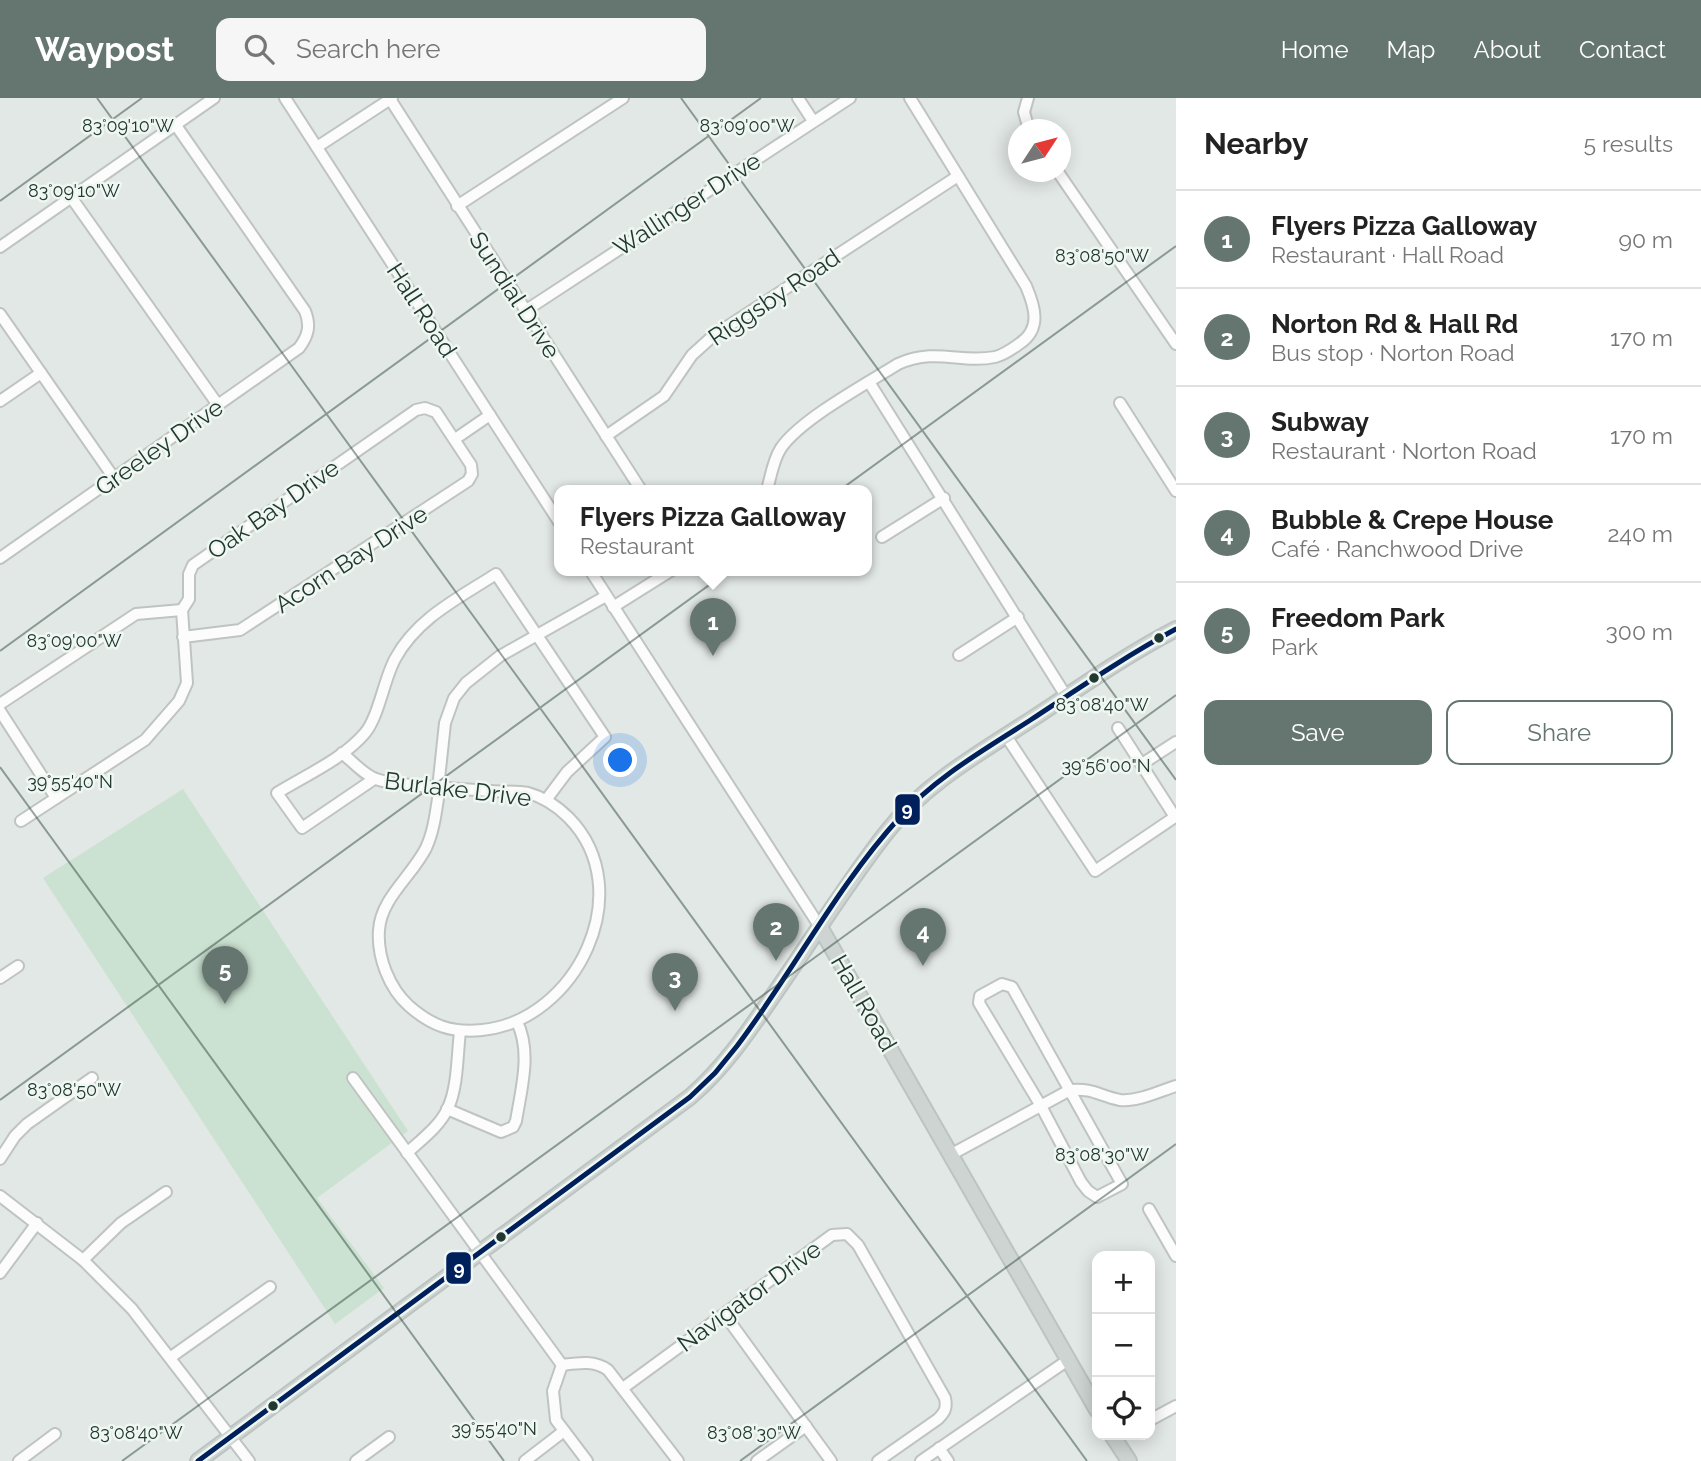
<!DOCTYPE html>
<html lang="en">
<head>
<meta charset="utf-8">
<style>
	body { margin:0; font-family:Raleway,sans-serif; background:#f6f6f6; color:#222 }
	.controls { position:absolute; right:21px; bottom:21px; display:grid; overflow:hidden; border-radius:14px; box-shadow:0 4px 18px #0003 }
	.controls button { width:63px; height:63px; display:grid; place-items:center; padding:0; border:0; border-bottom:2px solid #e0e0e0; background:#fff; color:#222; font:35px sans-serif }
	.compass { position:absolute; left:1008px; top:21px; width:63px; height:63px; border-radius:50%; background:#fff; box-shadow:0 4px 18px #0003; rotate:54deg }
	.you { position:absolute; left:621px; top:663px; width:24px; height:24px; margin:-18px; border:5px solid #fff; border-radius:50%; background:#1a73e8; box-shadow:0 0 0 10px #1a73e833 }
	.badge { display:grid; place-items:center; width:46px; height:46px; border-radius:50%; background:#657670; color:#fff; font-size:23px; font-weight:700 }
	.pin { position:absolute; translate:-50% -58px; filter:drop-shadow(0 2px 4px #0008) }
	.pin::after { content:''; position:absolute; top:37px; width:24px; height:21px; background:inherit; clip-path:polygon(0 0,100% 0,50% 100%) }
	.popup { position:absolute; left:554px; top:387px; width:318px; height:91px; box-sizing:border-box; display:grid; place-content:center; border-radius:14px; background:#fff; filter:drop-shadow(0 2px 5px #0005); font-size:23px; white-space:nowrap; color:#767676 }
	.popup b { font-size:26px; color:#222 }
	.popup::after { content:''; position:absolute; left:50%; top:100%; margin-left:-14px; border:14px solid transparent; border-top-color:#fff }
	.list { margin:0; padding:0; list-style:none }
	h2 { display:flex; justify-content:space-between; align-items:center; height:91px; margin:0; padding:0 28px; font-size:30px }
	h2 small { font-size:23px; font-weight:400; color:#767676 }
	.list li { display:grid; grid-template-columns:46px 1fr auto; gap:21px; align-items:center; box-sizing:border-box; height:98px; padding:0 28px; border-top:2px solid #e0e0e0 }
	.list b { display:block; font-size:26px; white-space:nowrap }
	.list p { margin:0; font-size:23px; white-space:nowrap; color:#767676 }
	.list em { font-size:23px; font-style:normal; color:#767676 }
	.actions { display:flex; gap:14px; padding:21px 28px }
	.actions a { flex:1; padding:16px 0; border:2px solid #657670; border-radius:14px; text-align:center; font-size:24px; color:#657670 }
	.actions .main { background:#657670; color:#fff }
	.icon { flex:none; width:38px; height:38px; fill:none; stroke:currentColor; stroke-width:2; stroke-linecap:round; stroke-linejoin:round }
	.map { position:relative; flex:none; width:1176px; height:1363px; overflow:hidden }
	header { display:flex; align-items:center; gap:42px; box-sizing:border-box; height:98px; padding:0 35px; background:#657670; color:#fff }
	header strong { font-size:33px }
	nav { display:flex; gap:38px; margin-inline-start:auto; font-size:24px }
	.search { width:490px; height:63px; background:#f6f6f6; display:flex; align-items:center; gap:18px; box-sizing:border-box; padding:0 24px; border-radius:14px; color:#767676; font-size:26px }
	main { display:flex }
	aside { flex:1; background:#fff }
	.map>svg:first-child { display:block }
</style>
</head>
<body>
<header>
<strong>Waypost</strong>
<div class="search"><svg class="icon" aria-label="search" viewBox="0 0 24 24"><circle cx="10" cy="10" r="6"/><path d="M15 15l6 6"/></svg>Search here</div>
<nav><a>Home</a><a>Map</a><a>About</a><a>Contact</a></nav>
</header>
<main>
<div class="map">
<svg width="1176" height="1363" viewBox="0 0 1176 1363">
	<rect width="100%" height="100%" fill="#e2e8e5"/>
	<polygon fill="#cbe1d1" points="183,691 408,1033 317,1100 384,1190 335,1226 43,780"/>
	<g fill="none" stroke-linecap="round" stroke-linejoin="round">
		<g stroke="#bfc4c2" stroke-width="14">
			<g id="minor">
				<polyline points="285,0 559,424"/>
				<polyline points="798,0 813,23"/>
				<polyline points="1028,0 1024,14 1029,32"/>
				<polyline points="390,1 641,392"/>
				<polyline points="317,49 392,0"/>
				<polyline points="1058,74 1176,246"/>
				<polyline points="71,99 218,307"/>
				<polyline points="457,108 623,0"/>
				<polyline points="0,149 214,0"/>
				<polyline points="525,213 850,0"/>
				<polyline points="0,216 114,380"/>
				<polyline points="869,284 1066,598"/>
				<polyline points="0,303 41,275"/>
				<polyline points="1120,305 1176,393"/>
				<polyline points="606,338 664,298 692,257 713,238 958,78"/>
				<polyline points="455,341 490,317"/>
				<path d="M767,392c4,-14 6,-30 14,-42 20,-29 85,-64 117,-84 39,-17 62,0 97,-7 9,-2 17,-8 24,-13 23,-15 16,-37 7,-58l-116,-188"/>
				<polyline points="882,439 944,400"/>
				<path d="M0,460l299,-210c9,-12 12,-22 6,-37l-130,-187"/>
				<polyline points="590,472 820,829"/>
				<polyline points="613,509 672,472"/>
				<polyline points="959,557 1018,519"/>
				<polyline points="0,606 136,516 182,512"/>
				<polyline points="0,613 56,700"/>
				<polyline points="1006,638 1095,773 1175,719 1118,630"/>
				<path d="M342,655c10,8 22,22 34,26 10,4 25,5 36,6 27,3 53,4 79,6 12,1 26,0 37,2 15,4 30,14 41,25 71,73 7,203 -87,212 -31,3 -50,-4 -73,-24 -20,-18 -32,-49 -30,-76 2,-32 33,-54 47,-82 8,-17 10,-37 13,-56v-13l6,-56 9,-25 12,-15 34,-27 106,-60"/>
				<polyline points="1142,666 1176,644"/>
				<path d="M374,681l-72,49 -25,-35c29,-18 66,-34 88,-60 14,-17 19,-54 30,-74 22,-41 64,-61 101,-85l109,163 -38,35 -21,28"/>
				<polyline points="21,723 145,642 179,603 187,585 182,512 189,501 189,476 193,467 416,312 425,310 436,314 471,367 472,376 468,383 240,532 183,539"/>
				<polyline points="0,880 18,868"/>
				<polygon points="1002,886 1012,889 1122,1086 1097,1099 1088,1093 1081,1084 1041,1008 979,905 980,898"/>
				<polyline points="353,980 562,1267"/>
				<path d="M447,1011l54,23 12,-5 3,-6c5,-31 16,-69 1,-99"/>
				<path d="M407,1055c14,-13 33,-27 41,-45 10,-22 9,-52 12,-76"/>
				<path d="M952,1056l118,-64c24,-2 29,6 50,10 17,2 40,-9 56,-14"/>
				<polyline points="0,1061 15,1038 27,1026 92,980"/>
				<polyline points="0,1098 83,1162 132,1211 249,1363"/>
				<polyline points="1149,1111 1176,1158"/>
				<polyline points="83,1162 121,1125 166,1094"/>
				<polyline points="0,1175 37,1125"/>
				<polyline points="725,1217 831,1363"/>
				<polyline points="171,1259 270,1189"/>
				<path d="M562,1267c16,-2 32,-5 46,5l70,91"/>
				<polyline points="562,1267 553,1293 556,1322 587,1363"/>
				<path d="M623,1290l209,-153 15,-1 11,11 87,153c2,10 0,14 -7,21l-60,42"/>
				<polyline points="1150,1322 1176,1308"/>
				<polyline points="939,1350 948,1363"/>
				<polyline points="19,1363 55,1336"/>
				<polyline points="356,1363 389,1339"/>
				<polyline points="525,1363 564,1333"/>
				<polyline points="757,1363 806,1328"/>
				<polyline points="921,1363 1068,1262"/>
			</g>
		</g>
		<g stroke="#bcc4c1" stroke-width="18">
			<g id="major">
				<polyline points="820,829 1097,1312"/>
				<polyline points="1112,1337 1129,1363"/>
				<path d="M198,1363l492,-364c35,-30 61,-69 87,-107 36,-52 70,-107 109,-157 38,-49 95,-81 146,-114 47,-31 94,-64 144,-90"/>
			</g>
		</g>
		<use href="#minor" stroke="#fbfcfb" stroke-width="10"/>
		<use href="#major" stroke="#cdd4d1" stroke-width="14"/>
		<g stroke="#f0f7f3" stroke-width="10">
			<path id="bus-1" d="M198,1363l492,-364 25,-24 22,-27c56,-74 100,-160 163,-229 37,-41 86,-68 132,-98 47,-31 94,-63 144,-90"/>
		</g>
		<use href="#bus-1" stroke="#00205b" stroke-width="5"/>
	</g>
	<path fill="none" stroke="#213931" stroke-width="2" stroke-opacity="0.45" d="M97,0l990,1363M681,0l495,682M0,103l142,-103M0,553l761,-553M0,669l504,694M0,1002l1176,-854M122,1363l1054,-766M740,1363l436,-317"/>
	<g fill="#213931" stroke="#f0f7f3" stroke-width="2.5">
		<circle cx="1159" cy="540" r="6"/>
		<circle cx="1094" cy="580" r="6"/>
		<circle cx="501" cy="1139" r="6"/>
		<circle cx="273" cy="1308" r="6"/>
	</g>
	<g text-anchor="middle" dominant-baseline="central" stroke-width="5" stroke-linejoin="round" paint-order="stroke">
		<g font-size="24" fill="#213931" stroke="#f0f7f3">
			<text transform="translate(687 106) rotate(-33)">Wallinger Drive</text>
			<text transform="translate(515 197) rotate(57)">Sundial Drive</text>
			<text transform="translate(774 199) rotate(-34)">Riggsby Road</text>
			<text transform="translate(422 212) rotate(57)">Hall Road</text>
			<text transform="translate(159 349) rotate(-35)">Greeley Drive</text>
			<text transform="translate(273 411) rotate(-35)">Oak Bay Drive</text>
			<text transform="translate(351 461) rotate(-33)">Acorn Bay Drive</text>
			<text transform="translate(458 691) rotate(7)">Burlake Drive</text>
			<text transform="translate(864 905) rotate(60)">Hall Road</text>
			<text transform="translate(749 1198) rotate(-36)">Navigator Drive</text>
		</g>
	</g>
	<g font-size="18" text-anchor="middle" fill="#213931" stroke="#f0f7f3" stroke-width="5" stroke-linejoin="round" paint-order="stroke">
		<text x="128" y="34">83°09'10"W</text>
		<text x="747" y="34">83°09'00"W</text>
		<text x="74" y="99">83°09'10"W</text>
		<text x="1102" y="164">83°08'50"W</text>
		<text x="74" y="549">83°09'00"W</text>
		<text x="1102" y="613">83°08'40"W</text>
		<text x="1106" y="674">39°56'00"N</text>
		<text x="70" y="690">39°55'40"N</text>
		<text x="74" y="998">83°08'50"W</text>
		<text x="1102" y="1063">83°08'30"W</text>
		<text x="494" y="1337">39°55'40"N</text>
		<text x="136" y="1341">83°08'40"W</text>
		<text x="754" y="1341">83°08'30"W</text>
	</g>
	<g stroke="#f0f7f3" stroke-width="2.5">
		<rect x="894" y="695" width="27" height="33" rx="7" fill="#00205b"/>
		<rect x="445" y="1153" width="27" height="34" rx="7" fill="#00205b"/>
	</g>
	<g font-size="19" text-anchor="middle" font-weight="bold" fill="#fff">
		<text x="907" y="718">9</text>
		<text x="459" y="1177">9</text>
	</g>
</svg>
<div class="controls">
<button>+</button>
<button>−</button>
<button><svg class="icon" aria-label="locate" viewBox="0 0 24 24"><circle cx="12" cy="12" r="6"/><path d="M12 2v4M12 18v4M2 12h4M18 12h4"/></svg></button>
</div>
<svg class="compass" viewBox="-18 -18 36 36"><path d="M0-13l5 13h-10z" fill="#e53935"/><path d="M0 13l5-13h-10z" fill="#767676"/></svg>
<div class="you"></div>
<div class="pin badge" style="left:713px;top:558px">1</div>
<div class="popup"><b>Flyers Pizza Galloway</b>Restaurant</div>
<div class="pin badge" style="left:776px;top:863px">2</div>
<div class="pin badge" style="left:675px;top:913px">3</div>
<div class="pin badge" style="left:923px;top:868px">4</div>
<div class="pin badge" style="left:225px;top:906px">5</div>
</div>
<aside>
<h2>Nearby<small>5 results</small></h2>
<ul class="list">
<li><span class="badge">1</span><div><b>Flyers Pizza Galloway</b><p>Restaurant · Hall Road</p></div><em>90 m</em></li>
<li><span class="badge">2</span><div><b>Norton Rd &amp; Hall Rd</b><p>Bus stop · Norton Road</p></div><em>170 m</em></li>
<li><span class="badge">3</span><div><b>Subway</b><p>Restaurant · Norton Road</p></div><em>170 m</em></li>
<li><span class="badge">4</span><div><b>Bubble &amp; Crepe House</b><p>Café · Ranchwood Drive</p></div><em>240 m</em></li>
<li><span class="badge">5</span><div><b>Freedom Park</b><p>Park</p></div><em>300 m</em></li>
</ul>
<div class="actions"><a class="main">Save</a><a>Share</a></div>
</aside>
</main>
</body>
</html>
